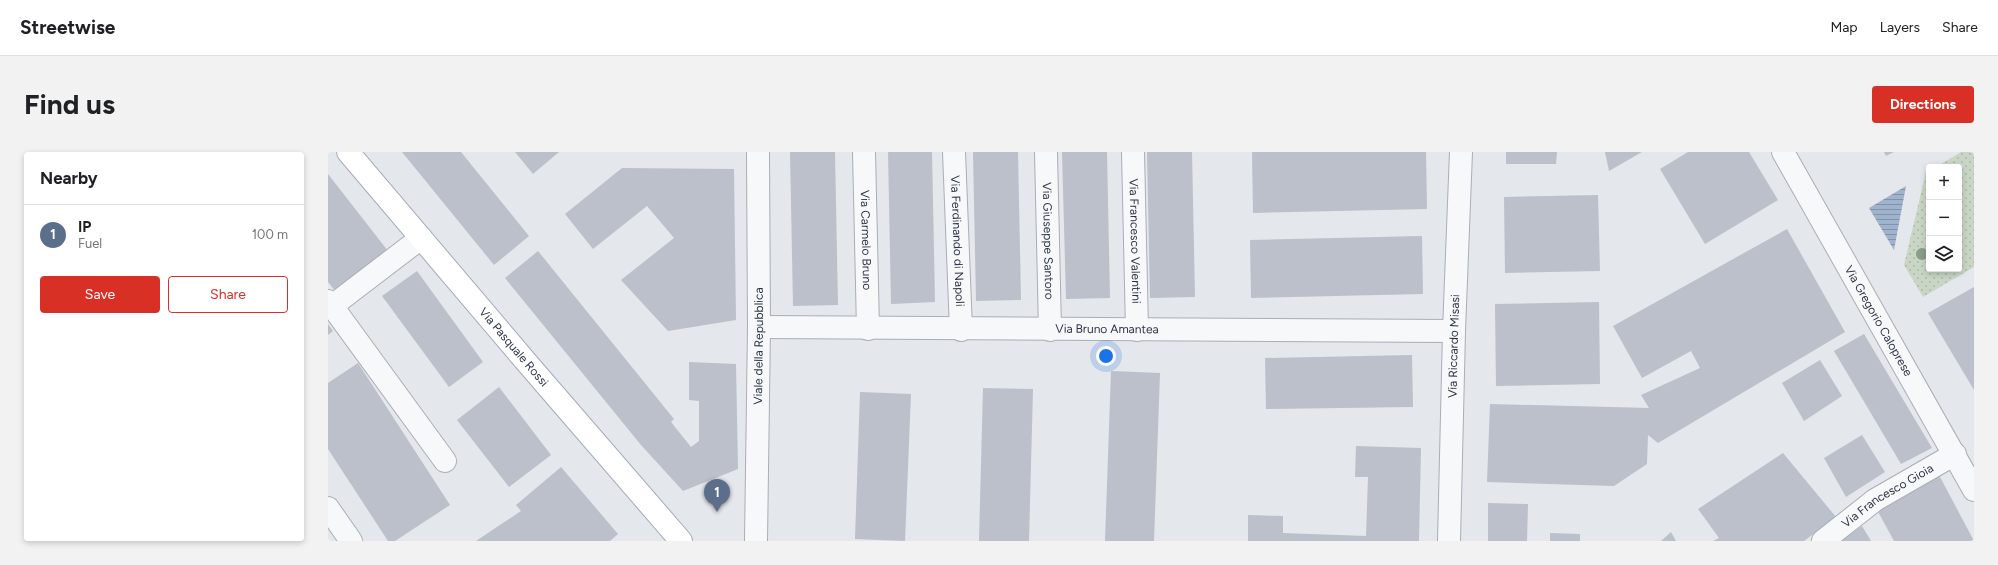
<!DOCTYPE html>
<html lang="en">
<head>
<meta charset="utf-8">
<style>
	body { margin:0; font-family:Figtree,sans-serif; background:#f2f2f2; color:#202124 }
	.controls { position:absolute; right:12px; top:12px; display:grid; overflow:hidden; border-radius:4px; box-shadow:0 2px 6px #0003 }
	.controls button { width:36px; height:36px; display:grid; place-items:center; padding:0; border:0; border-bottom:1px solid #e0e0e0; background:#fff; color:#202124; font:20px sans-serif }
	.you { position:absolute; left:778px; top:204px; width:14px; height:14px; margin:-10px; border:3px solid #fff; border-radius:50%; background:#1a73e8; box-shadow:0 0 0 6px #1a73e833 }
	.badge { display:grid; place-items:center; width:26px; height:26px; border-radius:50%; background:#d93025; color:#fff; font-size:13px; font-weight:700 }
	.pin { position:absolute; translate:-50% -33px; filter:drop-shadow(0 1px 2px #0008) }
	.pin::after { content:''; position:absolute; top:21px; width:14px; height:12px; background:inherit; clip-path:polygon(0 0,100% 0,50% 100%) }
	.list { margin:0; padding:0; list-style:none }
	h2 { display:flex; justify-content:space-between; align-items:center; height:52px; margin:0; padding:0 16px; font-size:17px }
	h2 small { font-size:13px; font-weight:400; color:#757577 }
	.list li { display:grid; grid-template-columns:26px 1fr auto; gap:12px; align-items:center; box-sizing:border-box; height:60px; padding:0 16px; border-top:1px solid #e0e0e0 }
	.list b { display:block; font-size:15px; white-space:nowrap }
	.list p { margin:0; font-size:13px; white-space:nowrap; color:#757577 }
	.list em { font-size:13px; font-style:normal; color:#757577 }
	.actions { display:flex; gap:8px; padding:12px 16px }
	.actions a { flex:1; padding:9px 0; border:1px solid #d93025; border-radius:4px; text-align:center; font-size:14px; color:#d93025 }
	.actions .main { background:#d93025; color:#fff }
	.icon { flex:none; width:22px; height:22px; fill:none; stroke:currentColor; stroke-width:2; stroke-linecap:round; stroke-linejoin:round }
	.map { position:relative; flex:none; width:1646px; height:389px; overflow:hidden; border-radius:4px }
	header { display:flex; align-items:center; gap:24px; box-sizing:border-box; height:56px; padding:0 20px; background:#fff; border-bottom:1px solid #e0e0e0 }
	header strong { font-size:19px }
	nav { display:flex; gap:22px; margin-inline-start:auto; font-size:14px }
	.intro { display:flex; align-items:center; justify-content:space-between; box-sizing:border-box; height:96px; padding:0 24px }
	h1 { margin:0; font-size:28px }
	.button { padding:10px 18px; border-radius:4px; background:#d93025; color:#fff; font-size:14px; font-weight:700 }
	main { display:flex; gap:24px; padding:0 24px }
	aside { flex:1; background:#fff; border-radius:4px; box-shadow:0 2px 6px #0003 }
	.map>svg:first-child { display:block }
</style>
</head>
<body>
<header>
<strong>Streetwise</strong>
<nav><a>Map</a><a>Layers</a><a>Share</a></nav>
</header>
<div class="intro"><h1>Find us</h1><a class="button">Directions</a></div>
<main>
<aside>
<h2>Nearby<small></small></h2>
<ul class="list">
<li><span class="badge" style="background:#5c6f8a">1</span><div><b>IP</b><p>Fuel</p></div><em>100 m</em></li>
</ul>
<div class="actions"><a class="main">Save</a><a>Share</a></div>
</aside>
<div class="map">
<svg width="1646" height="389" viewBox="0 0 1646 389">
	<defs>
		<pattern id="grass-dots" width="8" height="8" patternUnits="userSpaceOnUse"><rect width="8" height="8" fill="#c9d6c5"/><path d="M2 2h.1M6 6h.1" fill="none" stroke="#adb8ab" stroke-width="1.8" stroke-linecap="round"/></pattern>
		<pattern id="water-rules" width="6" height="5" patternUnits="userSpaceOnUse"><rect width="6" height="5" fill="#9fb4cc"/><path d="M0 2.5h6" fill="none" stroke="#8293a7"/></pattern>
	</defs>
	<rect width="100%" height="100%" fill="#e4e7ec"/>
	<polygon fill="url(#grass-dots)" points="1633,0 1646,0 1646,115 1595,145 1576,113 1598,20 1601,19 1601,117 1631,117 1631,15 1608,15"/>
	<polygon fill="url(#water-rules)" points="1578,34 1566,98 1541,56"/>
	<g fill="#bbc0ca">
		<polygon points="74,0 133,0 201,84 166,113"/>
		<polygon points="187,0 231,0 205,22"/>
		<polygon points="462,0 507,0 510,153 465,154"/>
		<polygon points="560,0 604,0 607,150 563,152"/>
		<polygon points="645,0 690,0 693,148 648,149"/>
		<polygon points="734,0 779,0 782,146 738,147"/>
		<polygon points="819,0 864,0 867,145 822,146"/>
		<polygon points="924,0 1098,0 1099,57 925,61"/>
		<polygon points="1178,0 1229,0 1228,12 1178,12"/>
		<polygon points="1277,0 1314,0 1281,19"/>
		<polygon points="1360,0 1421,0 1450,48 1377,92 1332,17"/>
		<polygon points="1556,0 1566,0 1558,4"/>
		<polygon points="294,16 406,17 408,168 340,179 293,128 346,86 319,54 265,97 237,62"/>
		<polygon points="0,22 60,99 7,139 0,130"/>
		<polygon points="1270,43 1272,119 1177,121 1176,45"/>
		<polygon points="1459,77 1517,180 1330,291 1320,283 1319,312 1286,334 1159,330 1162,252 1321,256 1313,243 1372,216 1363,199 1314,226 1285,174"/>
		<polygon points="1094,84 1095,142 923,146 922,88"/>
		<polygon points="210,99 346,267 343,270 363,295 371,289 371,249 361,248 361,210 408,212 410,317 355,339 313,293 177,126"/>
		<polygon points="89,119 155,210 121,235 54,144"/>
		<polygon points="1646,135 1646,238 1600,161"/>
		<polygon points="1271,150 1272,232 1168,234 1167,152"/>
		<polygon points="0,172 5,179 0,183"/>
		<polygon points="1536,182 1604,296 1573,312 1506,199"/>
		<polygon points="1084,203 1085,255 938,257 937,206"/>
		<polygon points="1492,208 1514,244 1476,269 1454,231"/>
		<polygon points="30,211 122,353 67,389 60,389 0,297 0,231"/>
		<polygon points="783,219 832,221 826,389 777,389"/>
		<polygon points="171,235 223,303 181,335 129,268"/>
		<polygon points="655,236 705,237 701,389 651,389"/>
		<polygon points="532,240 583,242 577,389 527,387"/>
		<polygon points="1534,283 1557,320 1518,345 1496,306"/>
		<polygon points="1028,294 1093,296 1091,389 920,389 920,363 955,364 955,381 1038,384 1040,325 1027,325"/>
		<polygon points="1455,301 1508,365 1476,389 1385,389 1391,386 1370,357"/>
		<polygon points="233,315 290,382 282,389 148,389 193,359 188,353"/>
		<polygon points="1611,323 1646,389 1566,389 1548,356"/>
		<polygon points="1160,351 1200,352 1199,389 1160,389"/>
		<polygon points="1534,374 1543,389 1513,389"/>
		<polygon points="1343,380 1348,389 1333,389"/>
		<polygon points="1222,381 1252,382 1252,389 1222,389"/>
	</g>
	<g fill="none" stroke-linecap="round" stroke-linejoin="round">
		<g stroke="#a9aeb7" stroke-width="24">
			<g id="minor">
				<path id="s1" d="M536,0l4,177"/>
				<path id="s2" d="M626,0l7,178"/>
				<path id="s3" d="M718,0l4,178"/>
				<path id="s4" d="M805,0l4,178"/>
				<path id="s5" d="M1455,0l191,338"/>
				<polyline points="0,149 4,154 93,86"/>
				<polyline points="4,154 117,309"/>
				<path id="s6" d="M431,175l695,4"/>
				<polyline points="0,356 23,389"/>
				<path id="s7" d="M428,389l3,-214 -1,-175"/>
				<path id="s8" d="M1121,389l5,-210 7,-179"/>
				<path id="s9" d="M1495,389l52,-41 80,-46"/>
			</g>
		</g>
		<g stroke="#a3abb8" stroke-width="24">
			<g id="major">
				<path id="s10" d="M20,0l180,212 153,177"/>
			</g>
		</g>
		<use href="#minor" stroke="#f7f8fa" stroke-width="22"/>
		<use href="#major" stroke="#fff" stroke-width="22"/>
	</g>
	<circle fill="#899d89" cx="1594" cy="102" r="6"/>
	<g text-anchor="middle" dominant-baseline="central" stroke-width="3" stroke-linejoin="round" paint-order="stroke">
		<g font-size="12" fill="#2b3445" stroke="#f4f6f9">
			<text stroke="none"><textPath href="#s1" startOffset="88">Via Carmelo Bruno</textPath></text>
			<text stroke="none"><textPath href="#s2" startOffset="89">Via Ferdinando di Napoli</textPath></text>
			<text stroke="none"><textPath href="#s3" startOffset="89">Via Giuseppe Santoro</textPath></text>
			<text stroke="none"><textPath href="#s4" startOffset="89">Via Francesco Valentini</textPath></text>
			<text stroke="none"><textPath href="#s5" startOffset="194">Via Gregorio Caloprese</textPath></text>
			<text stroke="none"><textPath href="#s6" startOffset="348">Via Bruno Amantea</textPath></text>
			<text stroke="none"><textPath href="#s8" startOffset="195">Via Riccardo Misasi</textPath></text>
			<text stroke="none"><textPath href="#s10" startOffset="256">Via Pasquale Rossi</textPath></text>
			<text stroke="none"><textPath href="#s7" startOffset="195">Viale della Repubblica</textPath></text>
			<text stroke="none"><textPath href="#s9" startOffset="79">Via Francesco Gioia</textPath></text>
		</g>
	</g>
</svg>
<div class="controls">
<button>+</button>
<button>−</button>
<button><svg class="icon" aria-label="layers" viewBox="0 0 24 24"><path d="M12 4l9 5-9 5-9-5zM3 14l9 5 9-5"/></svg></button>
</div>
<div class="you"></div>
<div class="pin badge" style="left:389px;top:360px;background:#5c6f8a">1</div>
</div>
</main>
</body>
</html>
